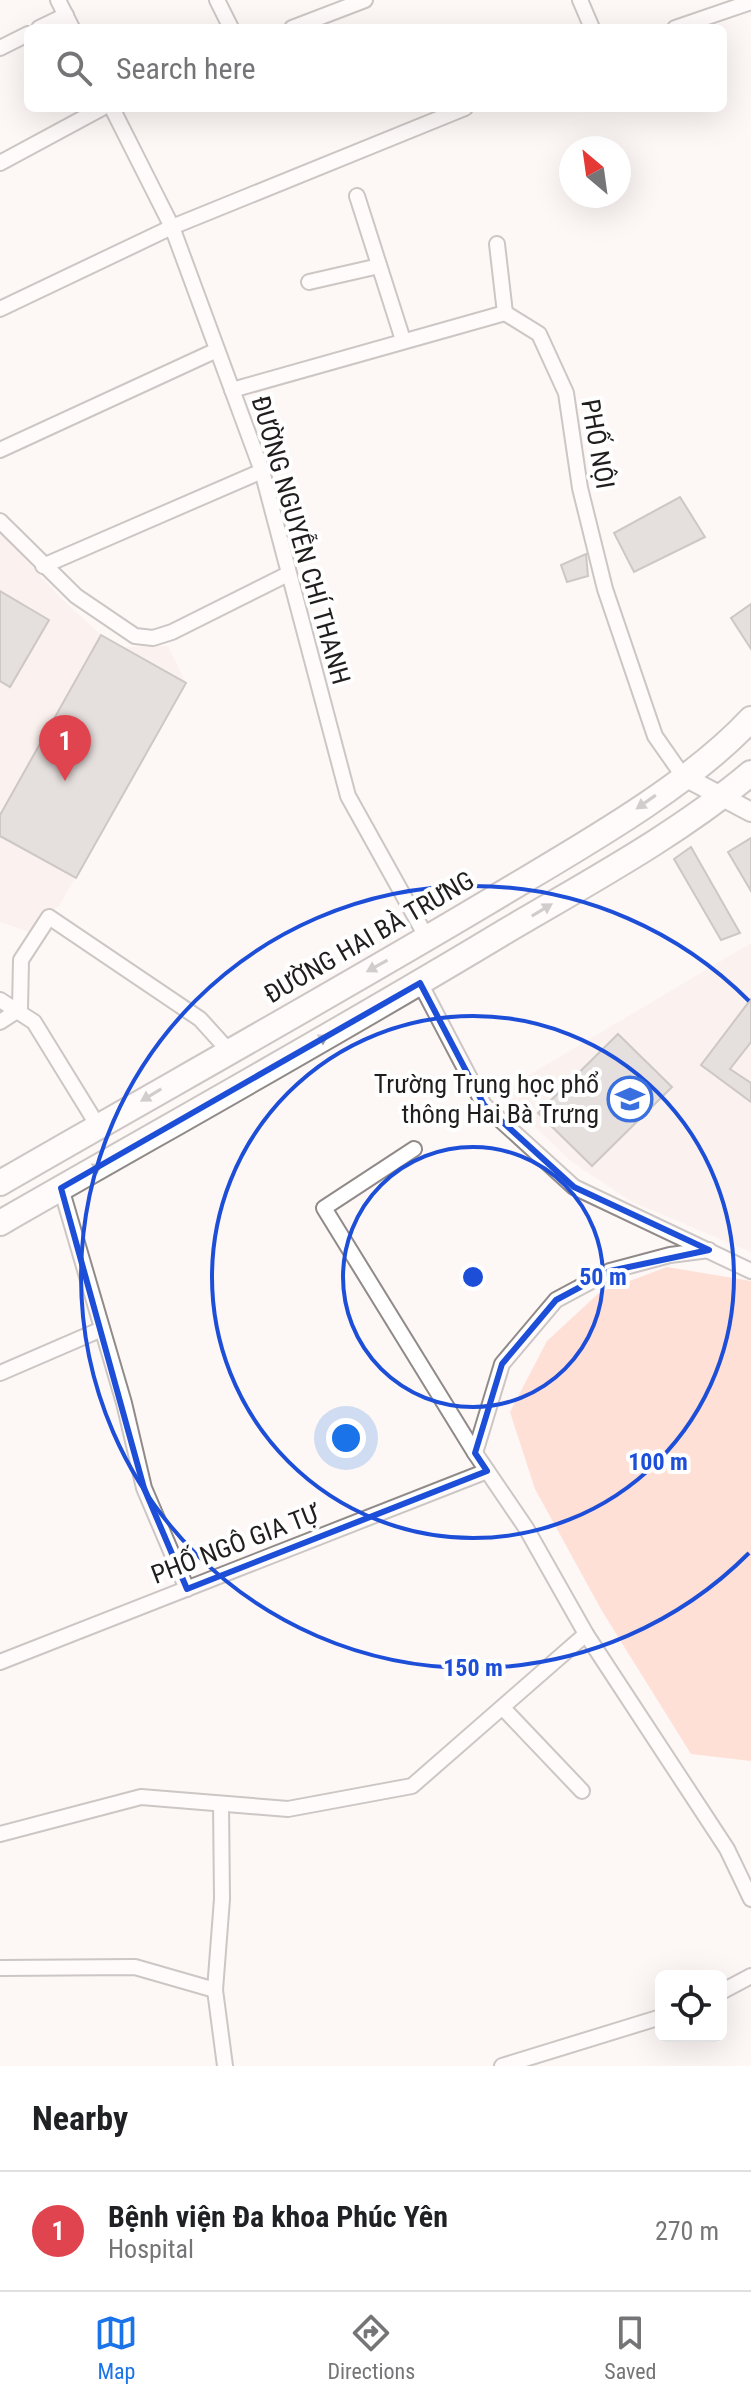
<!DOCTYPE html>
<html lang="en">
<head>
<meta charset="utf-8">
<style>
	body { margin:0; font-family:"Roboto Condensed",sans-serif; background:#f2f2f2; color:#202124 }
	.controls { position:absolute; right:24px; bottom:24px; display:grid; overflow:hidden; border-radius:12px; box-shadow:0 8px 32px #0002 }
	.controls button { width:72px; height:72px; display:grid; place-items:center; padding:0; border:0; border-bottom:2px solid #e0e0e0; background:#fff; color:#202124; font:40px sans-serif }
	.compass { position:absolute; left:559px; top:136px; width:72px; height:72px; border-radius:50%; background:#fff; box-shadow:0 8px 32px #0002; rotate:331deg }
	.you { position:absolute; left:346px; top:1438px; width:28px; height:28px; margin:-20px; border:6px solid #fff; border-radius:50%; background:#1a73e8; box-shadow:0 0 0 12px #1a73e833 }
	.badge { display:grid; place-items:center; width:52px; height:52px; border-radius:50%; background:#1a73e8; color:#fff; font-size:26px; font-weight:700 }
	.pin { position:absolute; translate:-50% -66px; filter:drop-shadow(0 2px 4px #0008) }
	.pin::after { content:''; position:absolute; top:42px; width:28px; height:24px; background:inherit; clip-path:polygon(0 0,100% 0,50% 100%) }
	.list { margin:0; padding:0; list-style:none }
	h2 { display:flex; justify-content:space-between; align-items:center; height:104px; margin:0; padding:0 32px; font-size:34px }
	h2 small { font-size:26px; font-weight:400; color:#757577 }
	.list li { display:grid; grid-template-columns:52px 1fr auto; gap:24px; align-items:center; box-sizing:border-box; height:120px; padding:0 32px; border-top:2px solid #e0e0e0 }
	.list b { display:block; font-size:30px; white-space:nowrap }
	.list p { margin:0; font-size:26px; white-space:nowrap; color:#757577 }
	.list em { font-size:26px; font-style:normal; color:#757577 }
	.icon { flex:none; width:44px; height:44px; fill:none; stroke:currentColor; stroke-width:2; stroke-linecap:round; stroke-linejoin:round }
	.map { position:relative; flex:none; width:751px; height:2066px; overflow:hidden }
	.search { position:absolute; background:#fff; box-shadow:0 8px 32px #0002; left:24px; right:24px; top:24px; height:88px; display:flex; align-items:center; gap:20px; box-sizing:border-box; padding:0 28px; border-radius:12px; color:#757577; font-size:30px }
	.sheet { height:224px; background:#fff }
	nav { display:flex; justify-content:space-around; align-items:center; box-sizing:border-box; height:112px; border-top:2px solid #e0e0e0; background:#fff; font-size:22px; color:#757577 }
	nav a { display:grid; justify-items:center; gap:4px }
	nav .on { color:#1a73e8 }
	.map>svg:first-child { display:block }
</style>
</head>
<body>
<div class="map">
<svg width="751" height="2066" viewBox="0 0 751 2066">
	<rect width="100%" height="100%" fill="#fdf7f5"/>
	<g fill="#f9eae6">
		<polygon points="0,532 61,598 101,635 122,647 168,646 186,683 59,906 29,932 0,922"/>
		<polygon points="751,943 751,1252 632,1202 572,1162 515,1108 504,1090"/>
	</g>
	<polygon fill="#ffc3b2" points="667,1267 751,1281 751,1761 691,1754 602,1611 535,1489 510,1412 547,1341 600,1292"/>
	<g fill="#c7c1bf" stroke="#928c8b" stroke-width="2">
		<polygon points="680,497 705,537 634,572 614,533"/>
		<polygon points="586,554 588,576 567,582 561,565"/>
		<polygon points="0,591 49,620 10,687 0,681"/>
		<polygon points="751,604 751,649 731,618"/>
		<polygon points="101,635 186,683 76,878 0,836 0,815"/>
		<polygon points="751,838 751,891 728,852"/>
		<polygon points="691,847 740,933 721,940 674,859"/>
		<polygon points="751,999 751,1042 730,1069 751,1083 751,1102 701,1065"/>
		<polygon points="618,1034 672,1087 592,1166 538,1113"/>
	</g>
	<g fill="none" stroke-linecap="round" stroke-linejoin="round">
		<g stroke="#908a88" stroke-width="18">
			<g id="minor">
				<polyline points="58,0 72,28"/>
				<polyline points="217,0 231,28"/>
				<polyline points="580,0 592,28"/>
				<polyline points="39,28 66,15"/>
				<polyline points="292,28 365,0"/>
				<polyline points="675,28 751,2"/>
				<polyline points="0,48 28,34"/>
				<polyline points="112,108 172,227 262,471 348,796 427,938"/>
				<polyline points="0,163 102,108"/>
				<polyline points="357,196 403,340"/>
				<polyline points="497,244 505,313"/>
				<polyline points="309,282 379,266"/>
				<polyline points="0,309 172,227 465,108"/>
				<polyline points="232,390 505,313 539,334 566,393 580,488 605,589 655,736 683,776"/>
				<polyline points="0,450 217,350"/>
				<polyline points="0,521 76,596 135,636 153,638 172,632 288,574"/>
				<polyline points="43,566 262,471"/>
				<polyline points="420,983 484,1105 574,1187 751,1271"/>
				<polyline points="0,1000 34,1022 98,1126"/>
				<polyline points="0,1022 20,1009 21,960 49,917 200,1019 228,1050"/>
				<polyline points="414,1149 324,1208 475,1453 526,1528 586,1634 727,1849 751,1899"/>
				<polyline points="61,1188 124,1403 144,1488 187,1589"/>
				<polyline points="0,1373 102,1329"/>
				<polyline points="475,1453 502,1364 556,1300 610,1271 670,1255 709,1250"/>
				<polyline points="0,1662 487,1471"/>
				<polyline points="503,1708 582,1791"/>
				<polyline points="221,1804 222,1899 215,1990 225,2066"/>
				<polyline points="0,1834 141,1797 288,1809 412,1786 586,1634"/>
				<polyline points="0,1968 135,1967 215,1990"/>
				<polyline points="721,1992 751,1976"/>
				<polyline points="502,2066 661,2017"/>
			</g>
		</g>
		<g stroke="#908a88" stroke-width="22">
			<polyline id="tertiary" points="683,776 751,812"/>
		</g>
		<g stroke="#908a88" stroke-width="28">
			<g id="trunk">
				<path d="M0,1183c163,-94 327,-185 488,-281 83,-50 198,-113 263,-183"/>
				<path d="M0,1223c169,-97 339,-191 506,-292 83,-49 171,-96 245,-158"/>
			</g>
		</g>
		<use href="#minor" stroke="#fff" stroke-width="14"/>
		<use href="#tertiary" stroke="#fff" stroke-width="18"/>
		<use href="#trunk" stroke="#fff" stroke-width="24"/>
	</g>
	<defs><path id="oneway-solid" d="M-6-.8H1V-3.2L6.5 0L1 3.2V.8H-6Z" transform="scale(2)"/></defs>
	<g fill="#9b9a9a">
		<use href="#oneway-solid" transform="translate(646 802) rotate(145)"/>
		<use href="#oneway-solid" transform="translate(542 910) rotate(-31)"/>
		<use href="#oneway-solid" transform="translate(377 966) rotate(151)"/>
		<use href="#oneway-solid" transform="translate(318 1041) rotate(-30)"/>
		<use href="#oneway-solid" transform="translate(151 1095) rotate(149)"/>
		<use href="#oneway-solid" transform="translate(92 1170) rotate(-30)"/>
	</g>
	<path d="M0 0H751V2066H0ZM420,983l64,122 90,82 135,63 -99,21 -54,29 -54,64 -27,89 12,18 -300,118 -43,-101 -83,-300z" fill="#fdf7f5" fill-opacity=".55" fill-rule="evenodd"/>
	<path fill="none" stroke="#1d4ed8" stroke-width="6" stroke-linejoin="round" d="M420,983l64,122 90,82 135,63 -99,21 -54,29 -54,64 -27,89 12,18 -300,118 -43,-101 -83,-300z"/>
	<g fill="none" stroke="#1d4ed8" stroke-width="4">
		<circle cx="473" cy="1277" r="130"/>
		<circle cx="473" cy="1277" r="261"/>
		<path d="M749 1553A391 391 0 1 1 749 1001"/>
	</g>
	<defs>
		<g id="school-ring" transform="scale(2.3)"><circle r="9.5" fill="#fff" stroke="#396fdf" stroke-width="1.5"/><path d="M0-5L7-2L0 1L-7-2ZM-4 1L0 2.5L4 1V4Q0 6-4 4Z" fill="#396fdf"/></g>
	</defs>
	<g fill-rule="evenodd">
		<use href="#school-ring" x="630" y="1099"/>
	</g>
	<g text-anchor="middle" dominant-baseline="central" stroke-width="8" stroke-linejoin="round" paint-order="stroke">
		<g font-size="26" fill="#211e1e" stroke="#fff">
			<text transform="translate(598 444) rotate(80)">PHỐ NỘI</text>
			<text transform="translate(301 540) rotate(74)">ĐƯỜNG NGUYỄN CHÍ THANH</text>
			<text transform="translate(369 937) rotate(-30)">ĐƯỜNG HAI BÀ TRƯNG</text>
			<text transform="translate(235 1544) rotate(-21)">PHỐ NGÔ GIA TỰ</text>
		</g>
		<g font-size="26" fill="#211e1e" stroke="#fff" text-anchor="end">
			<text x="599" y="1084">Trường Trung học phổ<tspan x="599" dy="30">thông Hai Bà Trưng</tspan></text>
		</g>
	</g>
	<circle cx="473" cy="1277" r="12" fill="#1d4ed8" stroke="#fff" stroke-width="4"/>
	<g font-size="24" text-anchor="middle" font-weight="bold" fill="#1d4ed8" stroke="#fff" stroke-width="8" stroke-linejoin="round" paint-order="stroke">
		<text x="603" y="1285">50 m</text>
		<text x="658" y="1470">100 m</text>
		<text x="473" y="1676">150 m</text>
	</g>
</svg>
<div class="controls">
<button><svg class="icon" aria-label="locate" viewBox="0 0 24 24"><circle cx="12" cy="12" r="6"/><path d="M12 2v4M12 18v4M2 12h4M18 12h4"/></svg></button>
</div>
<svg class="compass" viewBox="-18 -18 36 36"><path d="M0-13l5 13h-10z" fill="#e53935"/><path d="M0 13l5-13h-10z" fill="#757577"/></svg>
<div class="you"></div>
<div class="pin badge" style="left:65px;top:781px;background:#e0444e">1</div>
<div class="search"><svg class="icon" aria-label="search" viewBox="0 0 24 24"><circle cx="10" cy="10" r="6"/><path d="M15 15l6 6"/></svg>Search here</div>
</div>
<section class="sheet">
<h2>Nearby<small></small></h2>
<ul class="list">
<li><span class="badge" style="background:#e0444e">1</span><div><b>Bệnh viện Đa khoa Phúc Yên</b><p>Hospital</p></div><em>270 m</em></li>
</ul>
</section>
<nav>
<a class="on"><svg class="icon" aria-label="map" viewBox="0 0 24 24"><path d="M3 6l6-2 6 2 6-2v14l-6 2-6-2-6 2zM9 4v14M15 6v14"/></svg>Map</a>
<a><svg class="icon" aria-label="directions" viewBox="0 0 24 24"><path d="M12 3l9 9-9 9-9-9zM9 14v-3h6M13 9l2 2-2 2"/></svg>Directions</a>
<a><svg class="icon" aria-label="saved" viewBox="0 0 24 24"><path d="M7 4h10v16l-5-4-5 4z"/></svg>Saved</a>
</nav>
</body>
</html>
